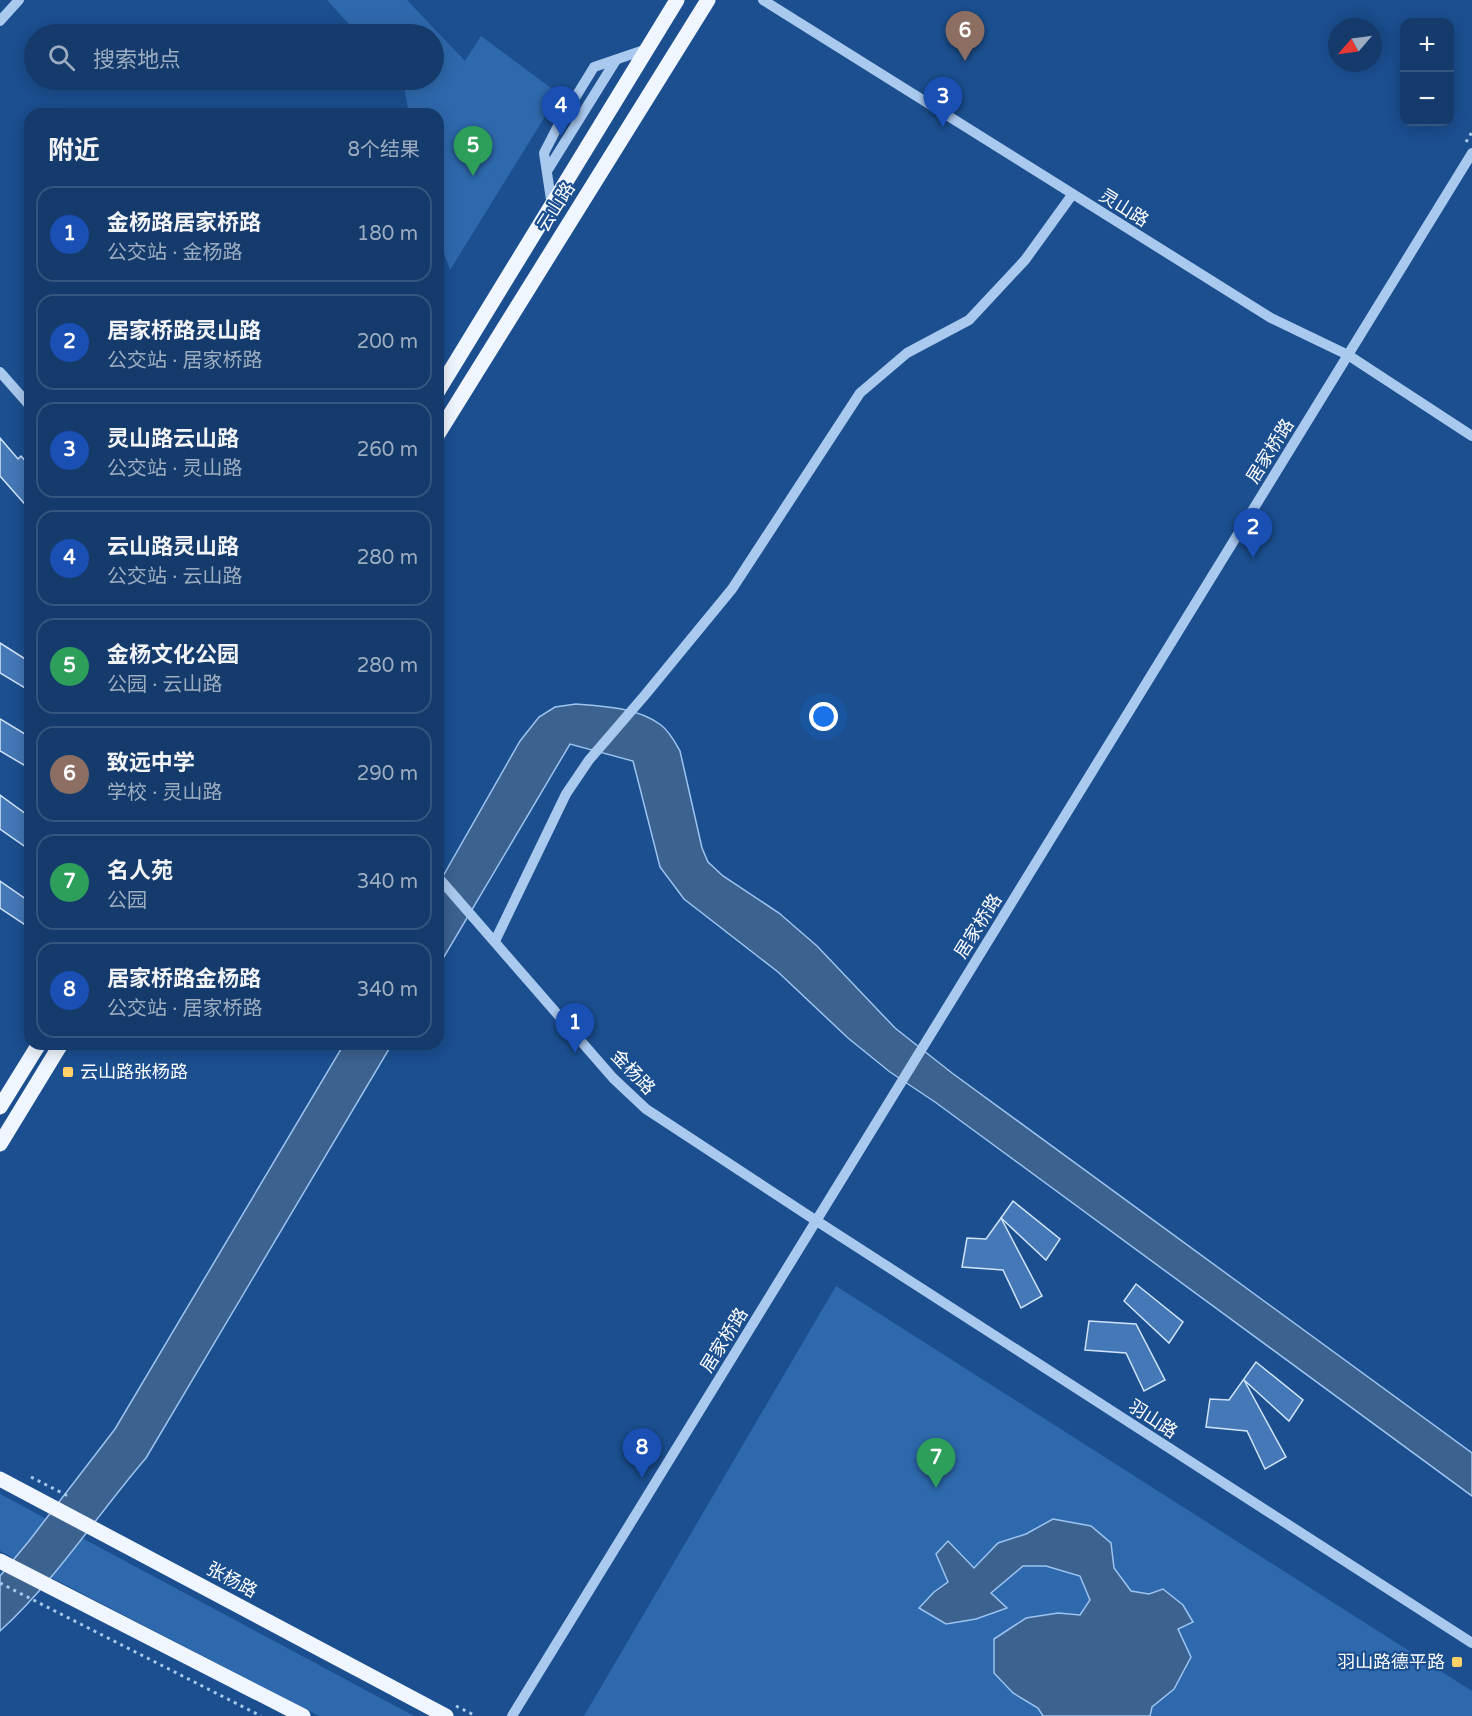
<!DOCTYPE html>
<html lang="zh">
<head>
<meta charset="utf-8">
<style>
	body { margin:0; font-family:"Varela Round","Noto Sans SC",sans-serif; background:#214673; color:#f1f3f6 }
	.controls { position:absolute; right:18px; top:18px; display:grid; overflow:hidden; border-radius:12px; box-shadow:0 3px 15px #0003 }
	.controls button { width:54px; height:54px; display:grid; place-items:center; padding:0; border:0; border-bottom:2px solid #33557e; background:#143b6b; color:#f1f3f6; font:30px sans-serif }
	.compass { position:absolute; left:1328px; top:18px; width:54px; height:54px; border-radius:50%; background:#143b6b; box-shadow:0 3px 15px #0003; rotate:242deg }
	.you { position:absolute; left:824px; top:717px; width:21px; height:21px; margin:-15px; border:4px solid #fff; border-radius:50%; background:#1a73e8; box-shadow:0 0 0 9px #1a73e833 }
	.badge { display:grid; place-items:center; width:39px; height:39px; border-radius:50%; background:#ffd166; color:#fff; font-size:20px; font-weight:700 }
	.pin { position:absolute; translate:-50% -50px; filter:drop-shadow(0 2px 3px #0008) }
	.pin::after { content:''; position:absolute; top:32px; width:21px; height:18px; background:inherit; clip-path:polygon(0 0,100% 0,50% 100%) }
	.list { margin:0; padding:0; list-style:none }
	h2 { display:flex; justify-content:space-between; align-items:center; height:78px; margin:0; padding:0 24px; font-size:26px }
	h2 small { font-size:20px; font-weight:400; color:#9dadc1 }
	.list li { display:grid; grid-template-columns:39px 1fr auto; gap:18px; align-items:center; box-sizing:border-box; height:96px; margin:0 12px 12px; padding:0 12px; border:2px solid #33557e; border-radius:18px }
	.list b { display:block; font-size:22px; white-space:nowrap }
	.list p { margin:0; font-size:20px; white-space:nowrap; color:#9dadc1 }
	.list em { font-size:20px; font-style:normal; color:#9dadc1 }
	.icon { flex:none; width:33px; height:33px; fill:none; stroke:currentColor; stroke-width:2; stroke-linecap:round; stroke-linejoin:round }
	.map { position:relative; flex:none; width:1472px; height:1716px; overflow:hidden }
	.search { position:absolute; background:#143b6b; box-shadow:0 3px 15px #0003; left:24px; top:24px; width:420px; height:66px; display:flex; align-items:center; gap:15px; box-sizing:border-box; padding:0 21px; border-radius:33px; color:#9dadc1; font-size:22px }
	.panel { position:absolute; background:#143b6b; box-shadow:0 3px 15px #0003; left:24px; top:108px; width:420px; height:942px; border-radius:18px }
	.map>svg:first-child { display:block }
</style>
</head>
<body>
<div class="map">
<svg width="1472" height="1716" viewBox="0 0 1472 1716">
	<rect width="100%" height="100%" fill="#1b4f8f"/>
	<g fill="#2e69ad">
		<polygon points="327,0 407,0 465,61 481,36 559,94 450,270 438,237 438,114 409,114 404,87 397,80 434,80 434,34 358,34"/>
		<polygon points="836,1286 1472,1691 1472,1716 584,1716"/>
		<polygon points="0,1494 414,1716 319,1716 0,1551"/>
	</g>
	<g fill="#3c6290" stroke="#9cc4f0" stroke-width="1.5">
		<path d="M576,704c28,2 62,4 85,21 9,7 14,17 19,26l22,97 6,14 15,14 56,37 38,33 78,82 57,45 520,380v43l-537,-394 -45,-30 -42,-34 -70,-66 -94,-73 -24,-32 -27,-106 -63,-17 -132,223v-82l82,-144 19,-24 16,-10z"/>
		<path d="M344,1044h48l-246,414c-49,57 -90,122 -146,173v-55l29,-35 86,-112z"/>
		<polygon points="1053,1519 1091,1526 1111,1543 1114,1568 1131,1591 1149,1594 1163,1589 1183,1605 1193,1622 1178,1629 1191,1657 1174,1689 1152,1707 1150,1716 1043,1716 1038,1708 1013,1693 994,1673 994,1639 1026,1618 1058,1613 1080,1615 1090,1600 1080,1576 1046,1566 1023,1566 991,1593 1007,1608 976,1619 946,1624 919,1608 934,1592 948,1582 936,1554 948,1541 974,1568 998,1543 1026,1534"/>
	</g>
	<g fill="#4478b7" stroke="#cfe3fa" stroke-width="1.5">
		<polygon points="0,438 18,459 21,456 30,466 30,510 0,476"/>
		<polygon points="0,643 30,662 30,691 0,673"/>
		<polygon points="0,719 30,737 30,757 24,765 0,751"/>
		<polygon points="0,795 30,817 30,850 0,829"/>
		<polygon points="0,881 30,902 30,928 0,908"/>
		<polygon points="1013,1201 1060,1239 1046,1260 1001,1218"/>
		<polygon points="1001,1218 1042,1296 1021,1308 1003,1270 962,1267 967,1238 986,1239"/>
		<polygon points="1136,1284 1183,1322 1169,1343 1124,1301"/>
		<polygon points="1089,1321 1136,1324 1165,1380 1144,1391 1126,1353 1085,1350"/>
		<polygon points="1256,1362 1303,1400 1289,1421 1244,1380 1286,1457 1265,1469 1247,1431 1206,1427 1210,1399 1229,1400"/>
	</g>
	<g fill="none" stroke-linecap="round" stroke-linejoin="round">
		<g stroke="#a9c9ee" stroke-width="3" stroke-dasharray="3 4.5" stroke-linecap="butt">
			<polyline points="1466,142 1472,132"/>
			<polyline points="31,1477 70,1497"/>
			<polyline points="0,1583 261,1716"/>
			<polyline points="456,1706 476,1716"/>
		</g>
		<g stroke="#a9c9ee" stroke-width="10">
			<polyline points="763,0 1271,318 1348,355 1472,436"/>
			<polyline points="0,21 19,0"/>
			<polyline points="547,171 616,60"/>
			<polyline points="552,206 544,153 559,124 594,67 647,49"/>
			<polyline points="0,372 30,406"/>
			<polyline points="438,877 613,1078 646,1109 809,1216 1472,1643"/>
			<polyline points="495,941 566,794 589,760 645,695 732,589 860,393 907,353 969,320 1025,260 1072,195"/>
			<polyline points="512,1716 1472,153"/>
		</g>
		<g stroke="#f0f6ff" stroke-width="15">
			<polyline points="438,391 677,0"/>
			<polyline points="438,434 708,0"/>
			<polyline points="0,1107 39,1044"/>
			<polyline points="0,1144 61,1044"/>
			<polyline points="0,1479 446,1716"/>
			<polyline points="0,1561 303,1716"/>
		</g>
	</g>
	<g fill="#ffd166" stroke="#1b4f8f" stroke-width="2">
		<rect x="62" y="1066" width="12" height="12" rx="3"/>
		<rect x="1451" y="1656" width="12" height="12" rx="3"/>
	</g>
	<g text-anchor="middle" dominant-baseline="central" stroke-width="4.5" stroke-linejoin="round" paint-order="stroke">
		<g font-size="18" fill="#fff" stroke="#1b4f8f">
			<text transform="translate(556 207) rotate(-58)">云山路</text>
			<text transform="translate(1124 208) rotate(32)">灵山路</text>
			<text transform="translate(1270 451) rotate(-58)">居家桥路</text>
			<text transform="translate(978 926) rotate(-58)">居家桥路</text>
			<text transform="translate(633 1072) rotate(46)">金杨路</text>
			<text transform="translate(724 1340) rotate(-58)">居家桥路</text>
			<text transform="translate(1153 1419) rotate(33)">羽山路</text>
			<text transform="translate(232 1580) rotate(28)">张杨路</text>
		</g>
		<g font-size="18" fill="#fff" stroke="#1b4f8f" text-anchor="start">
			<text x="80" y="1072">云山路张杨路</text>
			<text x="1445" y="1662" text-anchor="end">羽山路德平路</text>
		</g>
	</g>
</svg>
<div class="controls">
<button>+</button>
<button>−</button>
</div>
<svg class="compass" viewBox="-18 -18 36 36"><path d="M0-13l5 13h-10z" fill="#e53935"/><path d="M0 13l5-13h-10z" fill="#9dadc1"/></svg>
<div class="you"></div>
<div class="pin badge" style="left:575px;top:1053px;background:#1a4fb4">1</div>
<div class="pin badge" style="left:1253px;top:558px;background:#1a4fb4">2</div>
<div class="pin badge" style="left:943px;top:127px;background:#1a4fb4">3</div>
<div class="pin badge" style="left:561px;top:136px;background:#1a4fb4">4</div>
<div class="pin badge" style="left:473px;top:176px;background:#2e9e5b">5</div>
<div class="pin badge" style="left:965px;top:61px;background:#8d6e63">6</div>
<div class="pin badge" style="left:936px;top:1488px;background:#2e9e5b">7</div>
<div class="pin badge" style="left:642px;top:1478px;background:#1a4fb4">8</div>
<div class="search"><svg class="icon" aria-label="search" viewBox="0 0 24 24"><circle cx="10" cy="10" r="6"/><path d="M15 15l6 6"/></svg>搜索地点</div>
<section class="panel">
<h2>附近<small>8个结果</small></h2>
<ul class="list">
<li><span class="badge" style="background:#1a4fb4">1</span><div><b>金杨路居家桥路</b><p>公交站 · 金杨路</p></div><em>180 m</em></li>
<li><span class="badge" style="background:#1a4fb4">2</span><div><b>居家桥路灵山路</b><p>公交站 · 居家桥路</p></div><em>200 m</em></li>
<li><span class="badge" style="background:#1a4fb4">3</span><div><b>灵山路云山路</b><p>公交站 · 灵山路</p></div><em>260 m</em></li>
<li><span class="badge" style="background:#1a4fb4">4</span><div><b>云山路灵山路</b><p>公交站 · 云山路</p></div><em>280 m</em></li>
<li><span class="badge" style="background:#2e9e5b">5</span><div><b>金杨文化公园</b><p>公园 · 云山路</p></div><em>280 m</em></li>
<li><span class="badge" style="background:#8d6e63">6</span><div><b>致远中学</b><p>学校 · 灵山路</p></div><em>290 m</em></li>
<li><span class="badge" style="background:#2e9e5b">7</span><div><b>名人苑</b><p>公园</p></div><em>340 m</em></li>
<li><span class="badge" style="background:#1a4fb4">8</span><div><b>居家桥路金杨路</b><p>公交站 · 居家桥路</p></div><em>340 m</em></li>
</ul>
</section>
</div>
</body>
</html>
